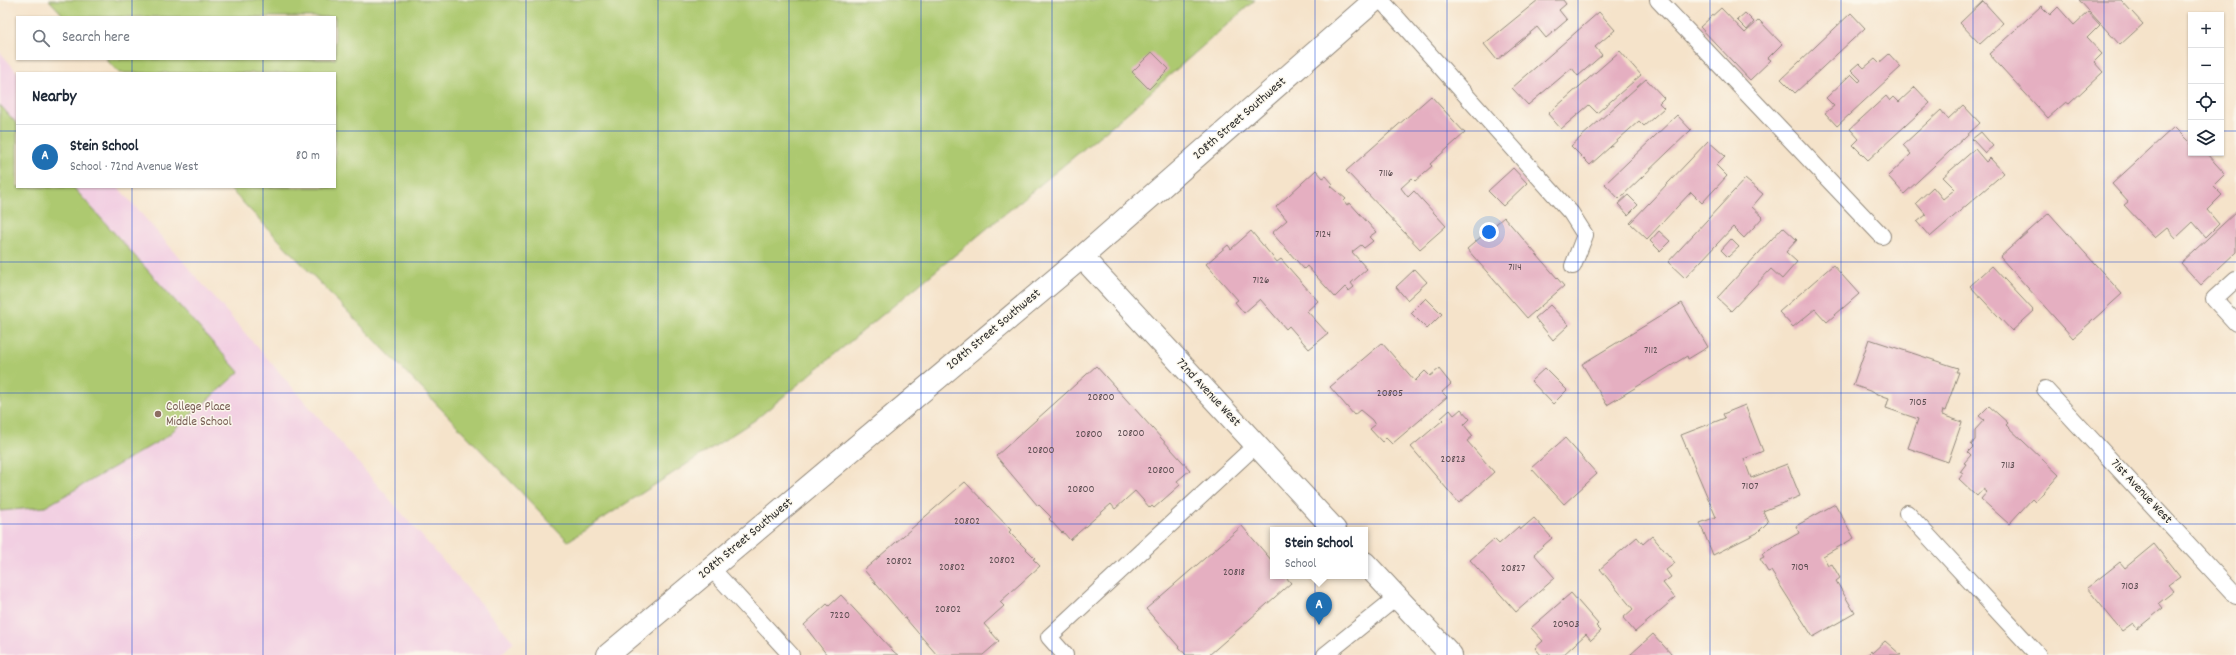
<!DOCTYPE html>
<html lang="en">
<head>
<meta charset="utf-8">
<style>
	body { margin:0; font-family:Dekko,sans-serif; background:#f2f2f3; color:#1f2937 }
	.controls { position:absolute; right:12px; top:12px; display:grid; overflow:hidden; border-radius:0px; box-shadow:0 1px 3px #0004 }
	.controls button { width:36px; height:36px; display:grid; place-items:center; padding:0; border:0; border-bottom:1px solid #e0e1e3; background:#fff; color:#1f2937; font:20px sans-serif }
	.you { position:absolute; left:1489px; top:232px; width:14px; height:14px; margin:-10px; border:3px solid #fff; border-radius:50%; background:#1a73e8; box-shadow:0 0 0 6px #1a73e833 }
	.badge { display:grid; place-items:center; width:26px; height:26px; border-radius:50%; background:#1f6fb2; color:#fff; font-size:13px; font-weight:700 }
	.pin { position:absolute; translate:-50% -33px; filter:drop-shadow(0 1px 2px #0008) }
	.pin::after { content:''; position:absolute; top:21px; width:14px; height:12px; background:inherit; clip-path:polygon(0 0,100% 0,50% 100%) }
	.popup { position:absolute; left:1270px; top:527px; width:98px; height:52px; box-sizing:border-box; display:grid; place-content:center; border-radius:0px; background:#fff; filter:drop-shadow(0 1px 3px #0005); font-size:13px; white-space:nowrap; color:#747a83 }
	.popup b { font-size:15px; color:#1f2937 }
	.popup::after { content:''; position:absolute; left:50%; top:100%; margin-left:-8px; border:8px solid transparent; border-top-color:#fff }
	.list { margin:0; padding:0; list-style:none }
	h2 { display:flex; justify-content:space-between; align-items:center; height:52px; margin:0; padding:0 16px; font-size:17px }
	h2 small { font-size:13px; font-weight:400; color:#747a83 }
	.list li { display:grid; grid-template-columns:26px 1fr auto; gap:12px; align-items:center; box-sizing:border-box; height:64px; padding:0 16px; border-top:1px solid #e0e1e3 }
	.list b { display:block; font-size:15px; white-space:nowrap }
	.list p { margin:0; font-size:13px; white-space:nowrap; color:#747a83 }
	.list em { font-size:13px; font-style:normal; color:#747a83 }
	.icon { flex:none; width:22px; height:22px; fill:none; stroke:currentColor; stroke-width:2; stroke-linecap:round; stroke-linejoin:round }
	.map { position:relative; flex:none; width:2236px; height:655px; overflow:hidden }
	.search { position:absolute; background:#fff; box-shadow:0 1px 3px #0004; left:16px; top:16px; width:320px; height:44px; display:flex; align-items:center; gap:10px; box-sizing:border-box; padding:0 14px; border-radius:0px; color:#747a83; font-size:15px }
	.panel { position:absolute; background:#fff; box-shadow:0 1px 3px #0004; left:16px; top:72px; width:320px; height:116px; border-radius:0px }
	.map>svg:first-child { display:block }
</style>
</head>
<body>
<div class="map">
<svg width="2236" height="655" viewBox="0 0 2236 655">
	<rect width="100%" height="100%" fill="#fbf7ec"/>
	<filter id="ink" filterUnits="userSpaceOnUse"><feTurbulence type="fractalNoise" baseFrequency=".025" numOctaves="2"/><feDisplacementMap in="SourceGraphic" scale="8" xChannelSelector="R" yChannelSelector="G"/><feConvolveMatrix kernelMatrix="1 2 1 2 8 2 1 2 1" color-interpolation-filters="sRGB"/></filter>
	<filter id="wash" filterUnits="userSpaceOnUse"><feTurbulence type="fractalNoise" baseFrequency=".012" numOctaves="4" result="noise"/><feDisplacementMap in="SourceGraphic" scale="16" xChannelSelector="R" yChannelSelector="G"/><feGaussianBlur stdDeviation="0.9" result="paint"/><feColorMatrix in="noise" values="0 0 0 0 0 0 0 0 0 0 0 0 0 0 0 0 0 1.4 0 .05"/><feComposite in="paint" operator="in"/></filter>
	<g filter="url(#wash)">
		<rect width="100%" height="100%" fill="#f5e3ca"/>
		<polygon fill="#f2cfe2" points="0,52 18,73 17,187 118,187 514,642 500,655 0,655"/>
		<g fill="#adc96f" stroke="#6c7a4d">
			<polygon points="49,0 1255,0 1127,113 755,420 568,541 228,187 335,187 335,73 119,73 106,59 335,59 335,17 65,17"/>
			<polygon points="0,105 17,124 17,187 73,187 239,372 166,437 45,507 0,511"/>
		</g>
		<g id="blocks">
			<g fill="#e5afc1">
				<polygon points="1538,0 1563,0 1566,4 1559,10 1567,20 1546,38 1537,27 1497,60 1484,44"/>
				<polygon points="2079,0 2121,0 2143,24 2120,45"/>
				<polygon points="1983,1 2003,23 1980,44 1960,23"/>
				<polygon points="2041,6 2050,15 2058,7 2074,25 2088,12 2100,25 2087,38 2102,54 2094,62 2103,72 2069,104 2066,102 2048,118 1989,54"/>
				<polygon points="1721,8 1745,33 1759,20 1782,44 1768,58 1771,60 1750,80 1700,27"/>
				<polygon points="1599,12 1615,30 1595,47 1602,55 1578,76 1572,68 1528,105 1512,88"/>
				<polygon points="1745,13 1754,22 1747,30 1737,20"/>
				<polygon points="1851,13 1865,28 1795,93 1781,79"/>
				<polygon points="1620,51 1641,75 1597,113 1589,105 1561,129 1548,114"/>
				<polygon points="1152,52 1169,69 1149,89 1132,72"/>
				<polygon points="1889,54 1901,67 1837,126 1825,113 1834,106 1826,98 1851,74 1859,82 1861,80 1851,70 1859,63 1864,68 1875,59 1879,63"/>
				<polygon points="1646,79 1664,98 1659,103 1664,108 1644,126 1639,121 1590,165 1571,146"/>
				<polygon points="1915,87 1930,103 1868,160 1853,145 1859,139 1850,129 1886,96 1890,101 1894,97 1899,102"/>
				<polygon points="1431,96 1465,133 1430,164 1432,166 1415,181 1412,178 1401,188 1408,197 1414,191 1446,226 1420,249 1346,171"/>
				<polygon points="1963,105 1980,123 1904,194 1888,176 1911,154 1903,145 1941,110 1948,119"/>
				<polygon points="1677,115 1691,130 1619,199 1605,184"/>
				<polygon points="2174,127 2191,144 2191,153 2206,153 2225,174 2213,186 2222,195 2207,210 2219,224 2206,237 2193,222 2176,238 2167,228 2155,238 2124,205 2128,202 2112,184"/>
				<polygon points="1981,132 1993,146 1985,153 1972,139"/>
				<polygon points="1708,141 1725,156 1716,165 1727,176 1702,203 1691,192 1647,239 1630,223"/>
				<polygon points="1975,149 1986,162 1990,158 2004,173 1930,237 1917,222 1926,215 1916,203 1933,187 1943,199 1955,189 1943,177"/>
				<polygon points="1513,168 1527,183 1503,206 1488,191"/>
				<polygon points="1316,170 1323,178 1326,176 1333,184 1331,186 1346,199 1344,201 1347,205 1350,203 1376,232 1369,237 1373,241 1364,248 1361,245 1352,252 1367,269 1351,283 1354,287 1349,291 1345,287 1335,297 1307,266 1304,269 1272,233 1287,220 1276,207"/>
				<polygon points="1745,179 1763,194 1752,207 1763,217 1744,238 1733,227 1685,278 1668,262"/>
				<polygon points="1628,195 1638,205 1628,215 1618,204"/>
				<polygon points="2236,212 2236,252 2201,285 2181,263"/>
				<polygon points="2049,213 2122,294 2073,338 2000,257"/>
				<polygon points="1504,217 1564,286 1527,318 1467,249"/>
				<polygon points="1783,227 1797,240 1786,252 1797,262 1782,279 1771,269 1731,311 1717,298"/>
				<polygon points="1251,231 1277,262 1281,259 1318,301 1307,311 1328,334 1309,349 1289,326 1286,329 1260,299 1244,313 1235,302 1238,300 1206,264 1228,245 1231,249"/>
				<polygon points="1659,231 1670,241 1660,251 1650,241"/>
				<polygon points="1731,239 1739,247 1728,257 1721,250"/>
				<polygon points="1833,265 1859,294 1827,322 1815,309 1793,327 1779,312"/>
				<polygon points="1992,266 2034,311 2012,331 1970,286"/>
				<polygon points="1415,269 1427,282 1407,300 1396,287"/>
				<polygon points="1426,298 1442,314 1427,329 1411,313"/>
				<polygon points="1682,303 1708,347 1688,359 1687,356 1607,405 1582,364"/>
				<polygon points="1550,305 1569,325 1553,340 1535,318"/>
				<polygon points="1869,339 1958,368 1956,372 1959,372 1945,411 1943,410 1942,415 1962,422 1948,462 1908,448 1918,419 1886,408 1889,398 1853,385"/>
				<polygon points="1382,343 1415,381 1425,371 1430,376 1439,369 1451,384 1442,392 1447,397 1392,444 1386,438 1382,442 1370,429 1375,425 1372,420 1360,410 1354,415 1330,387"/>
				<polygon points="1096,366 1190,470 1177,481 1180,485 1154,508 1152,506 1150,508 1135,491 1115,509 1111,504 1070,540 1063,532 1062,533 1049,519 1051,517 1039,505 1038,506 996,456"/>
				<polygon points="1545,368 1567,390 1553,404 1531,381"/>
				<polygon points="1745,405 1763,451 1744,459 1751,478 1787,464 1800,496 1763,511 1768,522 1757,533 1713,555 1700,523 1716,517 1681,435 1725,418 1723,414"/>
				<polygon points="1989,406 2008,423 2006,425 2059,475 2035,502 2032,499 2009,524 1981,499 1987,492 1983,489 1977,496 1959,479 1963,474 1960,472 1966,464 1964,463 1971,455 1968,452 1973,447 1971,445 1975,440 1975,430 1984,420 1979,416"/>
				<polygon points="1461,409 1470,419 1464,425 1473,436 1467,441 1494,472 1459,503 1411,447 1443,420 1441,418 1450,410 1454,415"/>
				<polygon points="1565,438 1597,474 1564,504 1531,468"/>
				<polygon points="965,482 1011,530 1009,532 1035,558 1033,559 1040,566 1000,602 1004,606 984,624 999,641 983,655 937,655 864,570"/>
				<polygon points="1835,504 1854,538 1823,556 1828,565 1832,564 1840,578 1836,581 1855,613 1813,637 1771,571 1768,572 1760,559 1764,557 1762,554 1799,533 1796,526"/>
				<polygon points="1534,518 1552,538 1534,554 1555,578 1516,612 1470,560 1494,539 1499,544 1518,527 1520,530"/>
				<polygon points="1242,526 1273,562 1273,576 1285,576 1291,583 1209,655 1186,655 1146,609"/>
				<polygon points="1652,536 1675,563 1666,570 1671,577 1663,583 1675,598 1635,632 1623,618 1633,609 1600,569 1637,537 1643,544"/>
				<polygon points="2154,544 2180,577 2169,585 2174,591 2159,603 2163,608 2137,629 2133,623 2122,631 2087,588 2120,562 2125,568"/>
				<polygon points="1571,593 1598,624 1596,626 1601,631 1591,640 1586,634 1563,655 1541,655 1535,648 1543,641 1531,628"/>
				<polygon points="841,595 894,652 898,655 827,655 804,625 827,604 829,606"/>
				<polygon points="1653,634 1672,655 1630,655"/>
				<polygon points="1885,641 1901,655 1867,655 1871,651 1872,653"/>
			</g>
		</g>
	</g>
	<g filter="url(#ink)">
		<use href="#blocks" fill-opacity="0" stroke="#90877a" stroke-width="1"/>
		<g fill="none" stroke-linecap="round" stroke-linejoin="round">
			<g stroke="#90877a" stroke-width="18">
				<g id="service">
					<polyline points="1381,0 1571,213 1585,235 1573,266"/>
					<polyline points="1658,0 1882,236"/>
					<polyline points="2236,279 2214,299 2236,323"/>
					<polyline points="2045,389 2236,596"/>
					<polyline points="1907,513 2038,655"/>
					<polyline points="711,568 791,655"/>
					<polyline points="1065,655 1049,637 1256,445"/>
					<polyline points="1325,655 1397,597"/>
				</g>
			</g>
			<g stroke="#90877a" stroke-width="24">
				<g id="tertiary">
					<polyline points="1082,257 1335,530"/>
					<polyline points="1365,563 1451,655"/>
					<polyline points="608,655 1082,257 1375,0"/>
				</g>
			</g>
			<use href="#service" stroke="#fff" stroke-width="16"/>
			<use href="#tertiary" stroke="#fff" stroke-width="22"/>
		</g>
	</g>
	<path fill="none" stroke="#1d4ed8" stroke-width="1" stroke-opacity="0.55" d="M132,0v17M263,0v17M395,0v655M526,0v655M658,0v655M789,0v655M921,0v655M1052,0v655M1184,0v655M1315,0v655M1447,0v655M1578,0v655M1710,0v655M1841,0v655M1973,0v655M2104,0v655M132,59v14M263,59v14M0,131h17M335,131h1856M2221,131h15M132,187v468M263,187v468M0,262h2236M0,393h2236M0,524h2236"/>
	<circle fill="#8d6e63" stroke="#fbf7ec" stroke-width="1.5" cx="158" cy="414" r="4"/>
	<g text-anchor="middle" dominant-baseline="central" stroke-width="3" stroke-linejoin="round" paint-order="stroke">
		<g font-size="11" fill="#5a4c50">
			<text x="1386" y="174">7116</text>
			<text x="1323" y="235">7124</text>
			<text x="1515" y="268">7114</text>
			<text x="1261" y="281">7126</text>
			<text x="1651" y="351">7112</text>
			<text x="1390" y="394">20805</text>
			<text x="1101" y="398">20800</text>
			<text x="1918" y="403">7105</text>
			<text x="1131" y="434">20800</text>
			<text x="1089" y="435">20800</text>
			<text x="1041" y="451">20800</text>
			<text x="1453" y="460">20823</text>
			<text x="2008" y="466">7113</text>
			<text x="1161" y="471">20800</text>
			<text x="1750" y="487">7107</text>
			<text x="1081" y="490">20800</text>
			<text x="967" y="522">20802</text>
			<text x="1002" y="561">20802</text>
			<text x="899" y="562">20802</text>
			<text x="952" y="568">20802</text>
			<text x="1800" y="568">7109</text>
			<text x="1513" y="569">20827</text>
			<text x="1234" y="573">20818</text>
			<text x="2130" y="587">7103</text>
			<text x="948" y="610">20802</text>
			<text x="840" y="616">7220</text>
			<text x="1566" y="625">20903</text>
		</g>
		<g font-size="13" fill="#2b2b2b" stroke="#fbf7ec">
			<text transform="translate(1240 119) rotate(-41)">208th Street Southwest</text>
			<text transform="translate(994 330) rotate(-40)">208th Street Southwest</text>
			<text transform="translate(1208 393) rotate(47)">72nd Avenue West</text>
			<text transform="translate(2141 492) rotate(47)">71st Avenue West</text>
			<text transform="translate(746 539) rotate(-40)">208th Street Southwest</text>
		</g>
		<g font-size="13" fill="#785e54" stroke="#fbf7ec" text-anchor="start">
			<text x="166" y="407">College Place<tspan x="166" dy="15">Middle School</tspan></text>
		</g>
	</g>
</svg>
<div class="controls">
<button>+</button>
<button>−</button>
<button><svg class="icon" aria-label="locate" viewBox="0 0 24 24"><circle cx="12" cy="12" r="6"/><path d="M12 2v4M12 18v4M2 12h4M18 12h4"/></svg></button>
<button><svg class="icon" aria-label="layers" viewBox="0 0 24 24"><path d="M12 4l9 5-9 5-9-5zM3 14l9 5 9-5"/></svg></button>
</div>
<div class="you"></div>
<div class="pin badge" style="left:1319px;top:625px">A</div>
<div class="popup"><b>Stein School</b>School</div>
<div class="search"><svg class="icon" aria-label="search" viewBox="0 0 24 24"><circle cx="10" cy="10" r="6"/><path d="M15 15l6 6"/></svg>Search here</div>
<section class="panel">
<h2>Nearby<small></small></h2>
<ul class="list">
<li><span class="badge">A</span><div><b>Stein School</b><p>School · 72nd Avenue West</p></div><em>80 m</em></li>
</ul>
</section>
</div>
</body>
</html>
